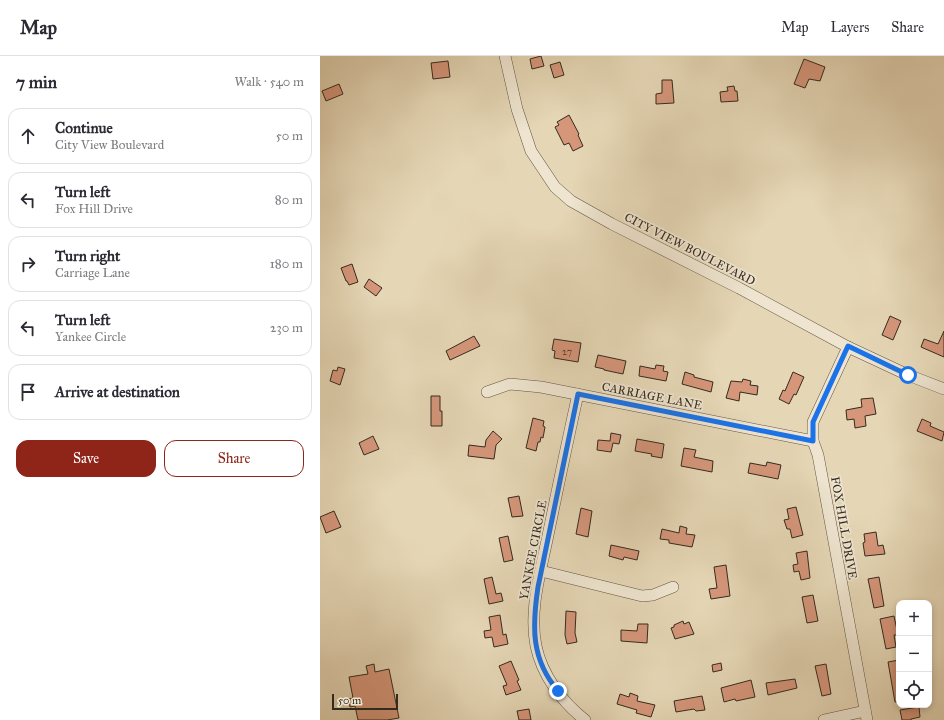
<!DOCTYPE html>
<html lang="en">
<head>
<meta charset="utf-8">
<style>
	body { margin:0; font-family:"IM FELL Great Primer",serif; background:#f2f2f3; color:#2b2b33 }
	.controls { position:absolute; right:12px; bottom:12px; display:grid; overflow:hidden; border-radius:8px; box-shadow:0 2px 6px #0003 }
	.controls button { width:36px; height:36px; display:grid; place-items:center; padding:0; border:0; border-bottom:1px solid #e1e1e2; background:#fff; color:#2b2b33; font:20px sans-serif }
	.scale { position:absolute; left:12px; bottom:10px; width:66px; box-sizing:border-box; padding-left:4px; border:2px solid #342b1f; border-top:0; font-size:11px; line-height:14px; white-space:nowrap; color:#342b1f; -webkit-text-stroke:3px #eee4cf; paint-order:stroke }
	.stop { position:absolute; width:12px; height:12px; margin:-9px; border:3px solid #1a73e8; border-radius:50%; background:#fff }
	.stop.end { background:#1a73e8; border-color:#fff; box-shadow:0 1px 4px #0008 }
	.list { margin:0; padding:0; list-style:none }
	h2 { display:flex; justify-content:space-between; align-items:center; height:52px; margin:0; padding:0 16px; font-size:17px }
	h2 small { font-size:13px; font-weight:400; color:#7c7c81 }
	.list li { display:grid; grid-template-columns:26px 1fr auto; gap:12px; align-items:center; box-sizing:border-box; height:56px; margin:0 8px 8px; padding:0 8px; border:1px solid #e1e1e2; border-radius:12px }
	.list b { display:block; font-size:15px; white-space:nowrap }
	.list p { margin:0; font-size:13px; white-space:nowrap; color:#7c7c81 }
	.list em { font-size:13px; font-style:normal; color:#7c7c81 }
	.actions { display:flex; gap:8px; padding:12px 16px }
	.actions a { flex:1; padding:9px 0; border:1px solid #8f2418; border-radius:12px; text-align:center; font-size:14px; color:#8f2418 }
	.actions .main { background:#8f2418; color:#fff }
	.icon { flex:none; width:22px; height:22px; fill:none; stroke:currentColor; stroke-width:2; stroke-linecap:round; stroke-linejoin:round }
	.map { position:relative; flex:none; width:624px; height:664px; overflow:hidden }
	header { display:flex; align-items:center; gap:24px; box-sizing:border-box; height:56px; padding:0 20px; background:#fff; border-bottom:1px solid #e1e1e2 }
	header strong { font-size:19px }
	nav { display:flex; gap:22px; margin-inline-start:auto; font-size:14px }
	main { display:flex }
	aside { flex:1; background:#fff }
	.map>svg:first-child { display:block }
</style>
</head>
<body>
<header>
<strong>Map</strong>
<nav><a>Map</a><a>Layers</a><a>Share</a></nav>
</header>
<main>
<aside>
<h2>7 min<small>Walk · 540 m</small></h2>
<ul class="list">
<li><svg class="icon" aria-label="ahead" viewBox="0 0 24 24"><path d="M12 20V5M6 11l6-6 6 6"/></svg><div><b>Continue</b><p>City View Boulevard</p></div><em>50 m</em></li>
<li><svg class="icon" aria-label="left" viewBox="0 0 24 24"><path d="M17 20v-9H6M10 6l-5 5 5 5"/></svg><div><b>Turn left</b><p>Fox Hill Drive</p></div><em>80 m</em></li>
<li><svg class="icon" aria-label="right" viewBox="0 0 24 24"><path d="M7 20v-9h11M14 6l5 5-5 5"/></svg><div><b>Turn right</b><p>Carriage Lane</p></div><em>180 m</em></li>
<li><svg class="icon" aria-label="left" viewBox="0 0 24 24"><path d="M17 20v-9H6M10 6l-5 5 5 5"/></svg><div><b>Turn left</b><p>Yankee Circle</p></div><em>230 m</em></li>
<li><svg class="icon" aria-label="arrive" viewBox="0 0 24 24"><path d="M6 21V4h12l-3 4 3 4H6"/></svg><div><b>Arrive at destination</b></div></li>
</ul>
<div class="actions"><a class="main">Save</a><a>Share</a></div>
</aside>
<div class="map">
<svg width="624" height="664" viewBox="0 0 624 664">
	<rect width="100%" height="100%" fill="#e5d6b5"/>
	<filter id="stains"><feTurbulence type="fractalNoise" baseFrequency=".005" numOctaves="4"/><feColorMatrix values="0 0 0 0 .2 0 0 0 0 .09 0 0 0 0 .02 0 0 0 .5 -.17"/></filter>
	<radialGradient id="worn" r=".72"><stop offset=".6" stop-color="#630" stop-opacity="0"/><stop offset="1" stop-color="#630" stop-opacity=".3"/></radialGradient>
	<g fill="#d5967a" stroke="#342b1f">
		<polygon points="221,0 224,10 212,13 210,3"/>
		<polygon points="484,3 505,11 500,25 489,23 485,32 474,28"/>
		<polygon points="128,5 130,21 113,23 111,7"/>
		<polygon points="240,6 244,19 234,22 230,9"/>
		<polygon points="342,24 352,24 354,47 336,48 336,38 342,37"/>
		<polygon points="19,28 23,38 6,45 2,35"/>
		<polygon points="414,30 415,35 417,35 418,45 401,46 400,36 408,35 407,31"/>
		<polygon points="249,59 259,78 258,79 263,90 253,95 249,87 244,89 235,71 239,69 237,66"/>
		<polygon points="32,208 38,226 29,229 27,225 26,225 21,212"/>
		<polygon points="49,223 62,232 56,240 44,231"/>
		<polygon points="570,260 581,265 573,284 562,279"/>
		<polygon points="624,275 624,301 601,291 604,283 618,288"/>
		<polygon points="154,280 160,290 130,304 126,295"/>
		<polygon points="234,283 261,287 258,306 234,302 235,295 232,294"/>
		<polygon points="278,299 306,305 303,318 284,314 284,313 275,311"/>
		<polygon points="336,309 344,310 343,315 348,316 346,325 319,320 320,310 335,313"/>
		<polygon points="18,311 25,313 20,329 10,325 13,314 17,315"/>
		<polygon points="365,316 374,319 374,321 393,326 391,336 362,328"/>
		<polygon points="473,316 484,321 476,339 474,338 469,348 459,343 463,334 465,335"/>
		<polygon points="423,323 431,325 430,329 438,330 437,339 420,336 419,345 406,342 411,325 422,326"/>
		<polygon points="111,340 120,340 120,355 122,355 122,370 111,370"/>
		<polygon points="553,342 556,358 545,360 546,370 535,372 534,363 527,364 526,354 542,351 541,343"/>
		<polygon points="213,362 224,365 223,370 225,371 223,382 221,381 220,386 218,386 216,395 206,392"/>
		<polygon points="602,363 611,367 610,370 624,376 622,385 597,375"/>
		<polygon points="173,375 182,383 176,389 174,403 148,400 149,389 165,391 166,384"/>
		<polygon points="291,377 301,379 299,388 293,387 291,396 277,394 278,384 290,385"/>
		<polygon points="53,380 59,393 44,399 39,387"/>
		<polygon points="317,383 344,388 342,402 331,400 332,398 315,395"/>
		<polygon points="364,392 376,394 374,401 393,405 392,416 361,410"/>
		<polygon points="447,406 461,409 458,423 428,417 430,407 446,410"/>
		<polygon points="199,440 203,460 192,461 188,442"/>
		<polygon points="476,451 483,479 472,482 470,473 467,473 464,464 469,463 467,453"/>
		<polygon points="261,452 272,455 268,481 256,478"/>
		<polygon points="14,455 21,471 6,477 0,461"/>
		<polygon points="360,470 367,472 366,478 375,479 372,491 349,487 349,484 340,483 342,473 359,477"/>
		<polygon points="556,476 558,490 563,489 565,498 545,500 543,487 545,486 544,478"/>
		<polygon points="188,480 193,504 184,506 179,482"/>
		<polygon points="291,489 319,495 317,504 304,501 303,504 289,500"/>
		<polygon points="487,495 490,522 481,524 479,515 474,516 473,509 478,508 476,497"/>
		<polygon points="406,509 410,540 391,543 389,533 397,532 394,511"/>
		<polygon points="172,521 176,538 181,537 183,545 169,548 164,523"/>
		<polygon points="559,521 564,550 554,552 548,523"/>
		<polygon points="493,539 498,565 487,567 482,541"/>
		<polygon points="246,555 256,556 255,577 257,586 247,588 245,579"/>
		<polygon points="180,559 183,579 186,578 188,588 174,591 172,581 165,582 164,575 171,574 169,561"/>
		<polygon points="574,560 578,579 574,579 576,591 566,593 560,563"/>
		<polygon points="363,565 364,568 369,566 374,578 355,583 351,572 354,571 354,569"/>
		<polygon points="318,568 328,568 327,587 301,585 301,574 317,575"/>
		<polygon points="579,604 579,646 575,646 568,606"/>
		<polygon points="191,605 199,624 197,625 201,634 186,639 183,630 187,629 179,610"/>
		<polygon points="401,607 402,614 393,616 392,609"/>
		<polygon points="54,608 55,616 69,613 79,662 67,664 38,664 35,650 30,651 29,643 33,642 29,621 48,618 46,610"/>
		<polygon points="506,608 511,638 502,640 495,610"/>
		<polygon points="475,623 477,632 448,639 446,627"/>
		<polygon points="431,624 435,641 416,645 415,643 404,646 401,632"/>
		<polygon points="310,637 318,640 317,645 335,649 331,661 316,657 317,654 297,648 300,638 309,641"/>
		<polygon points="382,640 385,654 376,655 374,653 356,656 354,645"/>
		<polygon points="599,651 600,661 591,663 591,664 582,664 580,654"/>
		<polygon points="209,653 211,664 199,664 197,655"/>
	</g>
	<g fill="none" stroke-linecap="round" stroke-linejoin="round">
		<g stroke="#605644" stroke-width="12">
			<g id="minor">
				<polyline points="185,0 197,53 211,95 235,131 251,145 292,168 419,232 528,291 588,319 624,333"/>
				<polyline points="528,291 493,366 493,385 498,399 547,664"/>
				<polyline points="167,336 190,328 221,331 493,385"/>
				<path d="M258,338c-11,49 -21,98 -31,146 -7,34 -18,71 -11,106 6,29 26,56 49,74"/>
				<polyline points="221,515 322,540 333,539 353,531"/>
				<polyline points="504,664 545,655"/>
			</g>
		</g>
		<use href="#minor" stroke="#eee4cf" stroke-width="11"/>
	</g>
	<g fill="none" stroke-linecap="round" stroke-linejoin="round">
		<path stroke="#1a73e8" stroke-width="5" d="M238,635c-27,-32 -26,-64 -20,-104l40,-193 235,47v-19l35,-76 60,29"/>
	</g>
	<g text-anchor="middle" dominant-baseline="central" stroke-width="3.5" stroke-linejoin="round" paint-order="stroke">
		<g font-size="10" fill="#5c4636">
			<text x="247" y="296">27</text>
		</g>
		<g font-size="12" fill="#342b1f" stroke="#eee4cf">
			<text transform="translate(370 193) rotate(27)">CITY VIEW BOULEVARD</text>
			<text transform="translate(332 340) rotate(11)">CARRIAGE LANE</text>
			<text transform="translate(524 472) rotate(80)">FOX HILL DRIVE</text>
			<text transform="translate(213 494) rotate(-79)">YANKEE CIRCLE</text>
		</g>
	</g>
	<rect width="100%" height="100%" filter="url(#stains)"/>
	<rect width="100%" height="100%" fill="url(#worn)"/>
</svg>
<div class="controls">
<button>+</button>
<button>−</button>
<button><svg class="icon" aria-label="locate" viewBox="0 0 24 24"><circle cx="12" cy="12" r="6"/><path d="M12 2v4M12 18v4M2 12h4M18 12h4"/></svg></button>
</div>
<div class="scale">50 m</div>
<div class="stop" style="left:588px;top:319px"></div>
<div class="stop end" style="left:238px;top:635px"></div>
</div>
</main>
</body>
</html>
